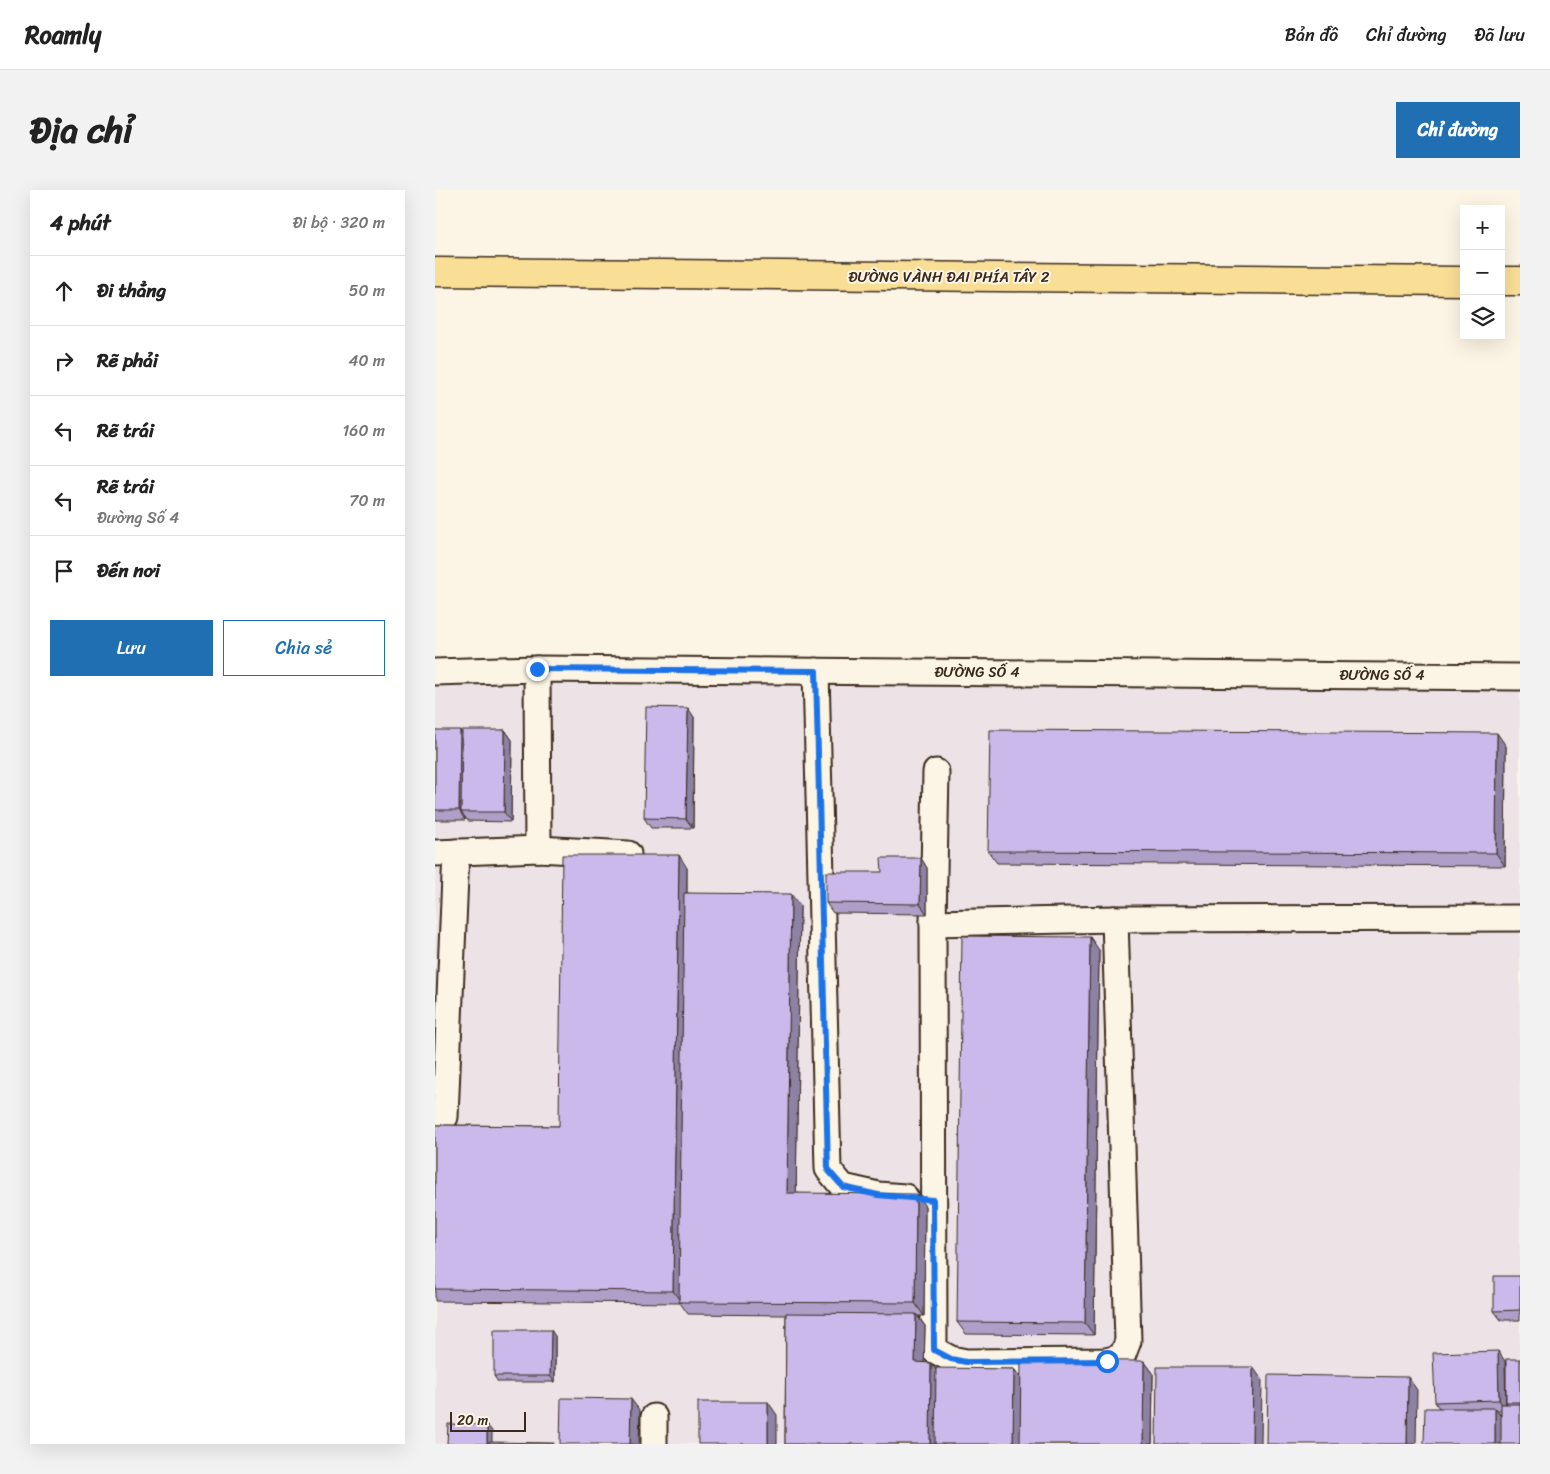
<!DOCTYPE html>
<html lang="vi">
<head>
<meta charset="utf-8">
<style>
	body { margin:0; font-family:Sriracha,sans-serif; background:#f2f2f2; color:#222 }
	.controls { position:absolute; right:15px; top:15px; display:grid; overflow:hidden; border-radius:0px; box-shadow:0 5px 20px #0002 }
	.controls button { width:45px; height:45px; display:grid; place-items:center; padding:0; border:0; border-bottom:1px solid #e0e0e0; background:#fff; color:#222; font:25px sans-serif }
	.scale { position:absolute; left:15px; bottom:12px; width:76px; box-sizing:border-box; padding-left:5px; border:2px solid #3b2a1e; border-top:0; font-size:14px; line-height:18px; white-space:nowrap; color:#3b2a1e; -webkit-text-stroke:4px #fcf5e5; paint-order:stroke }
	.stop { position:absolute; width:15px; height:15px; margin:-11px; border:4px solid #1a73e8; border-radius:50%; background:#fff }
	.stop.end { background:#1a73e8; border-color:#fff; box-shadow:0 1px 5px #0008 }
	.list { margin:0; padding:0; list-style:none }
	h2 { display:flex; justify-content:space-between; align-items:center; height:65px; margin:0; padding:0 20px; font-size:21px }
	h2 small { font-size:16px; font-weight:400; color:#767676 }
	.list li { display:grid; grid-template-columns:32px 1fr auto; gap:15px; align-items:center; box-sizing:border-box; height:70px; padding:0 20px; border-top:1px solid #e0e0e0 }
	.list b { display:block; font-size:19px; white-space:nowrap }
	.list p { margin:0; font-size:16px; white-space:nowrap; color:#767676 }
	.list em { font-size:16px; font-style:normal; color:#767676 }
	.actions { display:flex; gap:10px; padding:15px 20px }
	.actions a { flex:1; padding:11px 0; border:1px solid #1f6fb2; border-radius:0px; text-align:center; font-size:18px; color:#1f6fb2 }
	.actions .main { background:#1f6fb2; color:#fff }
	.icon { flex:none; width:28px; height:28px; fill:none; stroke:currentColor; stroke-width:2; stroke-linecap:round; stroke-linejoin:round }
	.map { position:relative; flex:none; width:1085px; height:1254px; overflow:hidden; border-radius:0px }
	header { display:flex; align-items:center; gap:30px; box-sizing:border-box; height:70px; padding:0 25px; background:#fff; border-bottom:1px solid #e0e0e0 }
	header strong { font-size:24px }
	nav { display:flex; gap:28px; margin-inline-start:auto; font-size:18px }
	.intro { display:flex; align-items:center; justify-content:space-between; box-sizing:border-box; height:120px; padding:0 30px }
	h1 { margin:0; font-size:35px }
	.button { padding:12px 22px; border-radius:0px; background:#1f6fb2; color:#fff; font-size:18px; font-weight:700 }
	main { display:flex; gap:30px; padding:0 30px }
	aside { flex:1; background:#fff; border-radius:0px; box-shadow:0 5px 20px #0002 }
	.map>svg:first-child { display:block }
</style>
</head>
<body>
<header>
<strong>Roamly</strong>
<nav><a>Bản đồ</a><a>Chỉ đường</a><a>Đã lưu</a></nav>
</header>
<div class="intro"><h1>Địa chỉ</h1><a class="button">Chỉ đường</a></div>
<main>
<aside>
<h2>4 phút<small>Đi bộ · 320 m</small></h2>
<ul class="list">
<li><svg class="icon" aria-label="ahead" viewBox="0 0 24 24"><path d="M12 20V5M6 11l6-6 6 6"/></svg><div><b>Đi thẳng</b></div><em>50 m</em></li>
<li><svg class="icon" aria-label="right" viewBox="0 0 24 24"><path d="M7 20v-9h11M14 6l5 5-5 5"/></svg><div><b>Rẽ phải</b></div><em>40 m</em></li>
<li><svg class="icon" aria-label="left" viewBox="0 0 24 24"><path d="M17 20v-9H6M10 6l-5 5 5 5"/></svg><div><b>Rẽ trái</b></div><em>160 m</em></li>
<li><svg class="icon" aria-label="left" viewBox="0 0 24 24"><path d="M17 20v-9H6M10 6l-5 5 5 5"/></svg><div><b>Rẽ trái</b><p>Đường Số 4</p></div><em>70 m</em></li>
<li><svg class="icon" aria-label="arrive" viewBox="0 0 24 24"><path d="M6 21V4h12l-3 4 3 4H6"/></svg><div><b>Đến nơi</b></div></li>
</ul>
<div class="actions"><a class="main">Lưu</a><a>Chia sẻ</a></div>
</aside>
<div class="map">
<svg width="1085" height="1254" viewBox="0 0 1085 1254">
	<rect width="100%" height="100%" fill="#fcf5e5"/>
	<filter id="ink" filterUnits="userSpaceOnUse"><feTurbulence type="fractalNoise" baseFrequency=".02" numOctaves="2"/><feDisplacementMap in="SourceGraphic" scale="10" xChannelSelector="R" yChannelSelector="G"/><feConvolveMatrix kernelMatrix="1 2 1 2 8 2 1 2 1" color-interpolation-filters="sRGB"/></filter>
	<g filter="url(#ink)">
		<polygon fill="#ede3e6" points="0,484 1085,492 1085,1254 0,1254"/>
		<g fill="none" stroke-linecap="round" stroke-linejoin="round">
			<g stroke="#3b2a1e" stroke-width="29">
				<g id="minor">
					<polyline points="102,479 103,659"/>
					<polyline points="381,481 393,979 408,997 443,1005 470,1007"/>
					<polyline points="0,482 102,479 1085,487"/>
					<polyline points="501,582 498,733 499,1160 516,1169 531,1172 671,1171 687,1167 693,1151 680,729"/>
					<polyline points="0,663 103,659 193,664"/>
					<polyline points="498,733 680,729 1085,728"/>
					<polyline points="10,927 21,662"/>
					<polyline points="219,1254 219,1227"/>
				</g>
			</g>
			<g stroke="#3b2a1e" stroke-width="31">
				<g id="major">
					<polyline points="0,82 1029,91"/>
					<polyline points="1066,91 1085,91"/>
				</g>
			</g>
			<use href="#minor" stroke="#fcf5e5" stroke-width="25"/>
			<use href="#major" stroke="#f9df96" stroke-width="28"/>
		</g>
		<g fill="#ae9fc9" stroke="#3b2a1e" fill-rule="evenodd">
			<polygon points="259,527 258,638 216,638 209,628"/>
			<polygon points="0,540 27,544 70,540 77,550 76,632 33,631 30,627 30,630 0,630"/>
			<polygon points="1071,556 1070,676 562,673 553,661"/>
			<polygon points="486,668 492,678 492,724 398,723 391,713 447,682"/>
			<polygon points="252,678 252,703 365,716 361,1003 490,1016 489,1126 483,1126 490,1136 489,1173 496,1173 501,1179 579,1179 586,1188 709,1171 718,1183 717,1254 350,1254 351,1125 253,1124 245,1113 0,1111 0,935 124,936"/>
			<polygon points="664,760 659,1145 531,1144 522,1132"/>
			<polygon points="1085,1086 1085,1130 1066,1130 1059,1121"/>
			<polygon points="120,1146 120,1192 63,1192 59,1186"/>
			<path d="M1085,1169v85l-81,-36 -4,-6 70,-41 1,43h1l-1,-2zM1062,1220h4v6z"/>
		</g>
		<g fill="#8d82a4" stroke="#3b2a1e">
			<polygon points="253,518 259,527 258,638 251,629"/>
			<polygon points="25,540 31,549 26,622 30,627 30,630 24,620"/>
			<polygon points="70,540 77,550 76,632 69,622"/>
			<polygon points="1062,543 1071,556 1070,676 1061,663"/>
			<polygon points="244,665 252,678 247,1112 246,1112 238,1101"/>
			<polygon points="486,668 492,678 492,724 485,714"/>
			<polygon points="356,704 365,716 361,1015 352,1003"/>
			<polygon points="655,747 664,760 659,1145 650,1133"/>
			<polygon points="481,1004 490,1016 489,1126 480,1113"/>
			<polygon points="481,1124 490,1136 489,1185 480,1172"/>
			<polygon points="116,1140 120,1146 120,1192 115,1186"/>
			<polygon points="1063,1161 1070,1171 1071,1220 1064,1210"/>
			<polygon points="709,1171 718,1183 717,1254 708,1254"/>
			<polygon points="496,1173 505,1185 504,1254 495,1254"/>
			<polygon points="818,1177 827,1190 826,1254 817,1254"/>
			<polygon points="579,1179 588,1191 587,1254 578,1254"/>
			<polygon points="973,1187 982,1200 981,1254 972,1254"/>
			<polygon points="196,1209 205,1221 204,1254 195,1254"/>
			<polygon points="333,1212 342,1225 342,1254 333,1254"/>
			<polygon points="1060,1218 1067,1228 1067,1254 1060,1254"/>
			<polygon points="52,1235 57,1241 57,1254 52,1254"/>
		</g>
		<g fill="#cab9ea" stroke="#3b2a1e">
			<polygon points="211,517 253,518 251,629 209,628"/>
			<polygon points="0,540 25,540 24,620 0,620"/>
			<polygon points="27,540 70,540 69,622 26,622"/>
			<polygon points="555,540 1062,543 1061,663 553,661"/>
			<polygon points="127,665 244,665 238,1101 0,1099 0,935 124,936"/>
			<polygon points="446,668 486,668 485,714 391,713 391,682 447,682"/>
			<polygon points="249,703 356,704 352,1003 481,1004 480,1113 244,1112"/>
			<polygon points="527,746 655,747 650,1133 522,1132"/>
			<polygon points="1059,1086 1085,1086 1085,1120 1059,1121"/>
			<polygon points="351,1123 481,1124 480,1172 496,1173 495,1254 350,1254"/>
			<polygon points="59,1140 116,1140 115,1186 59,1186"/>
			<polygon points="1063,1161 1064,1210 1000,1212 998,1163"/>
			<rect x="1071" y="1169" width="14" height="43"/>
			<polygon points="586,1170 709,1171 708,1254 585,1254"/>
			<polygon points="722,1177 818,1177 817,1254 721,1254"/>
			<polygon points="501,1178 579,1179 578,1254 500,1254"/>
			<polygon points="833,1185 973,1187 972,1254 832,1254"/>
			<polygon points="126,1208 196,1209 195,1254 125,1254"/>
			<rect x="263" y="1212" width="70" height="42"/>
			<rect x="1066" y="1214" width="19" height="40"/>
			<polygon points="990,1218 1060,1218 1060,1254 989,1254"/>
			<polygon points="13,1234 52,1235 52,1254 12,1254"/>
			<polygon points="54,1252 119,1253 119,1254 54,1254"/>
		</g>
	</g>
	<g fill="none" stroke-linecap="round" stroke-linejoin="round" filter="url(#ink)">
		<polyline stroke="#1a73e8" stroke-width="6" points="102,479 381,481 393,980 408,997 443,1005 498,1010 499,1160 516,1169 531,1172 672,1171"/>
	</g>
	<g text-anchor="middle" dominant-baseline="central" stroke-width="4" stroke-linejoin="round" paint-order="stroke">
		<g font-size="15" fill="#3b2a1e" stroke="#fcf5e5">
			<text x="514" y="87">ĐƯỜNG VÀNH ĐAI PHÍA TÂY 2</text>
			<text x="542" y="482">ĐƯỜNG SỐ 4</text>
			<text x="947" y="485">ĐƯỜNG SỐ 4</text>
		</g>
	</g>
</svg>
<div class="controls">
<button>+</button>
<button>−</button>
<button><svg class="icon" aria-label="layers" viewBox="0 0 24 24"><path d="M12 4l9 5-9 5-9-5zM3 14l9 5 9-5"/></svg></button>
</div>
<div class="scale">20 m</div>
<div class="stop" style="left:672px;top:1171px"></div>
<div class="stop end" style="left:102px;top:479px"></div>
</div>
</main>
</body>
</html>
